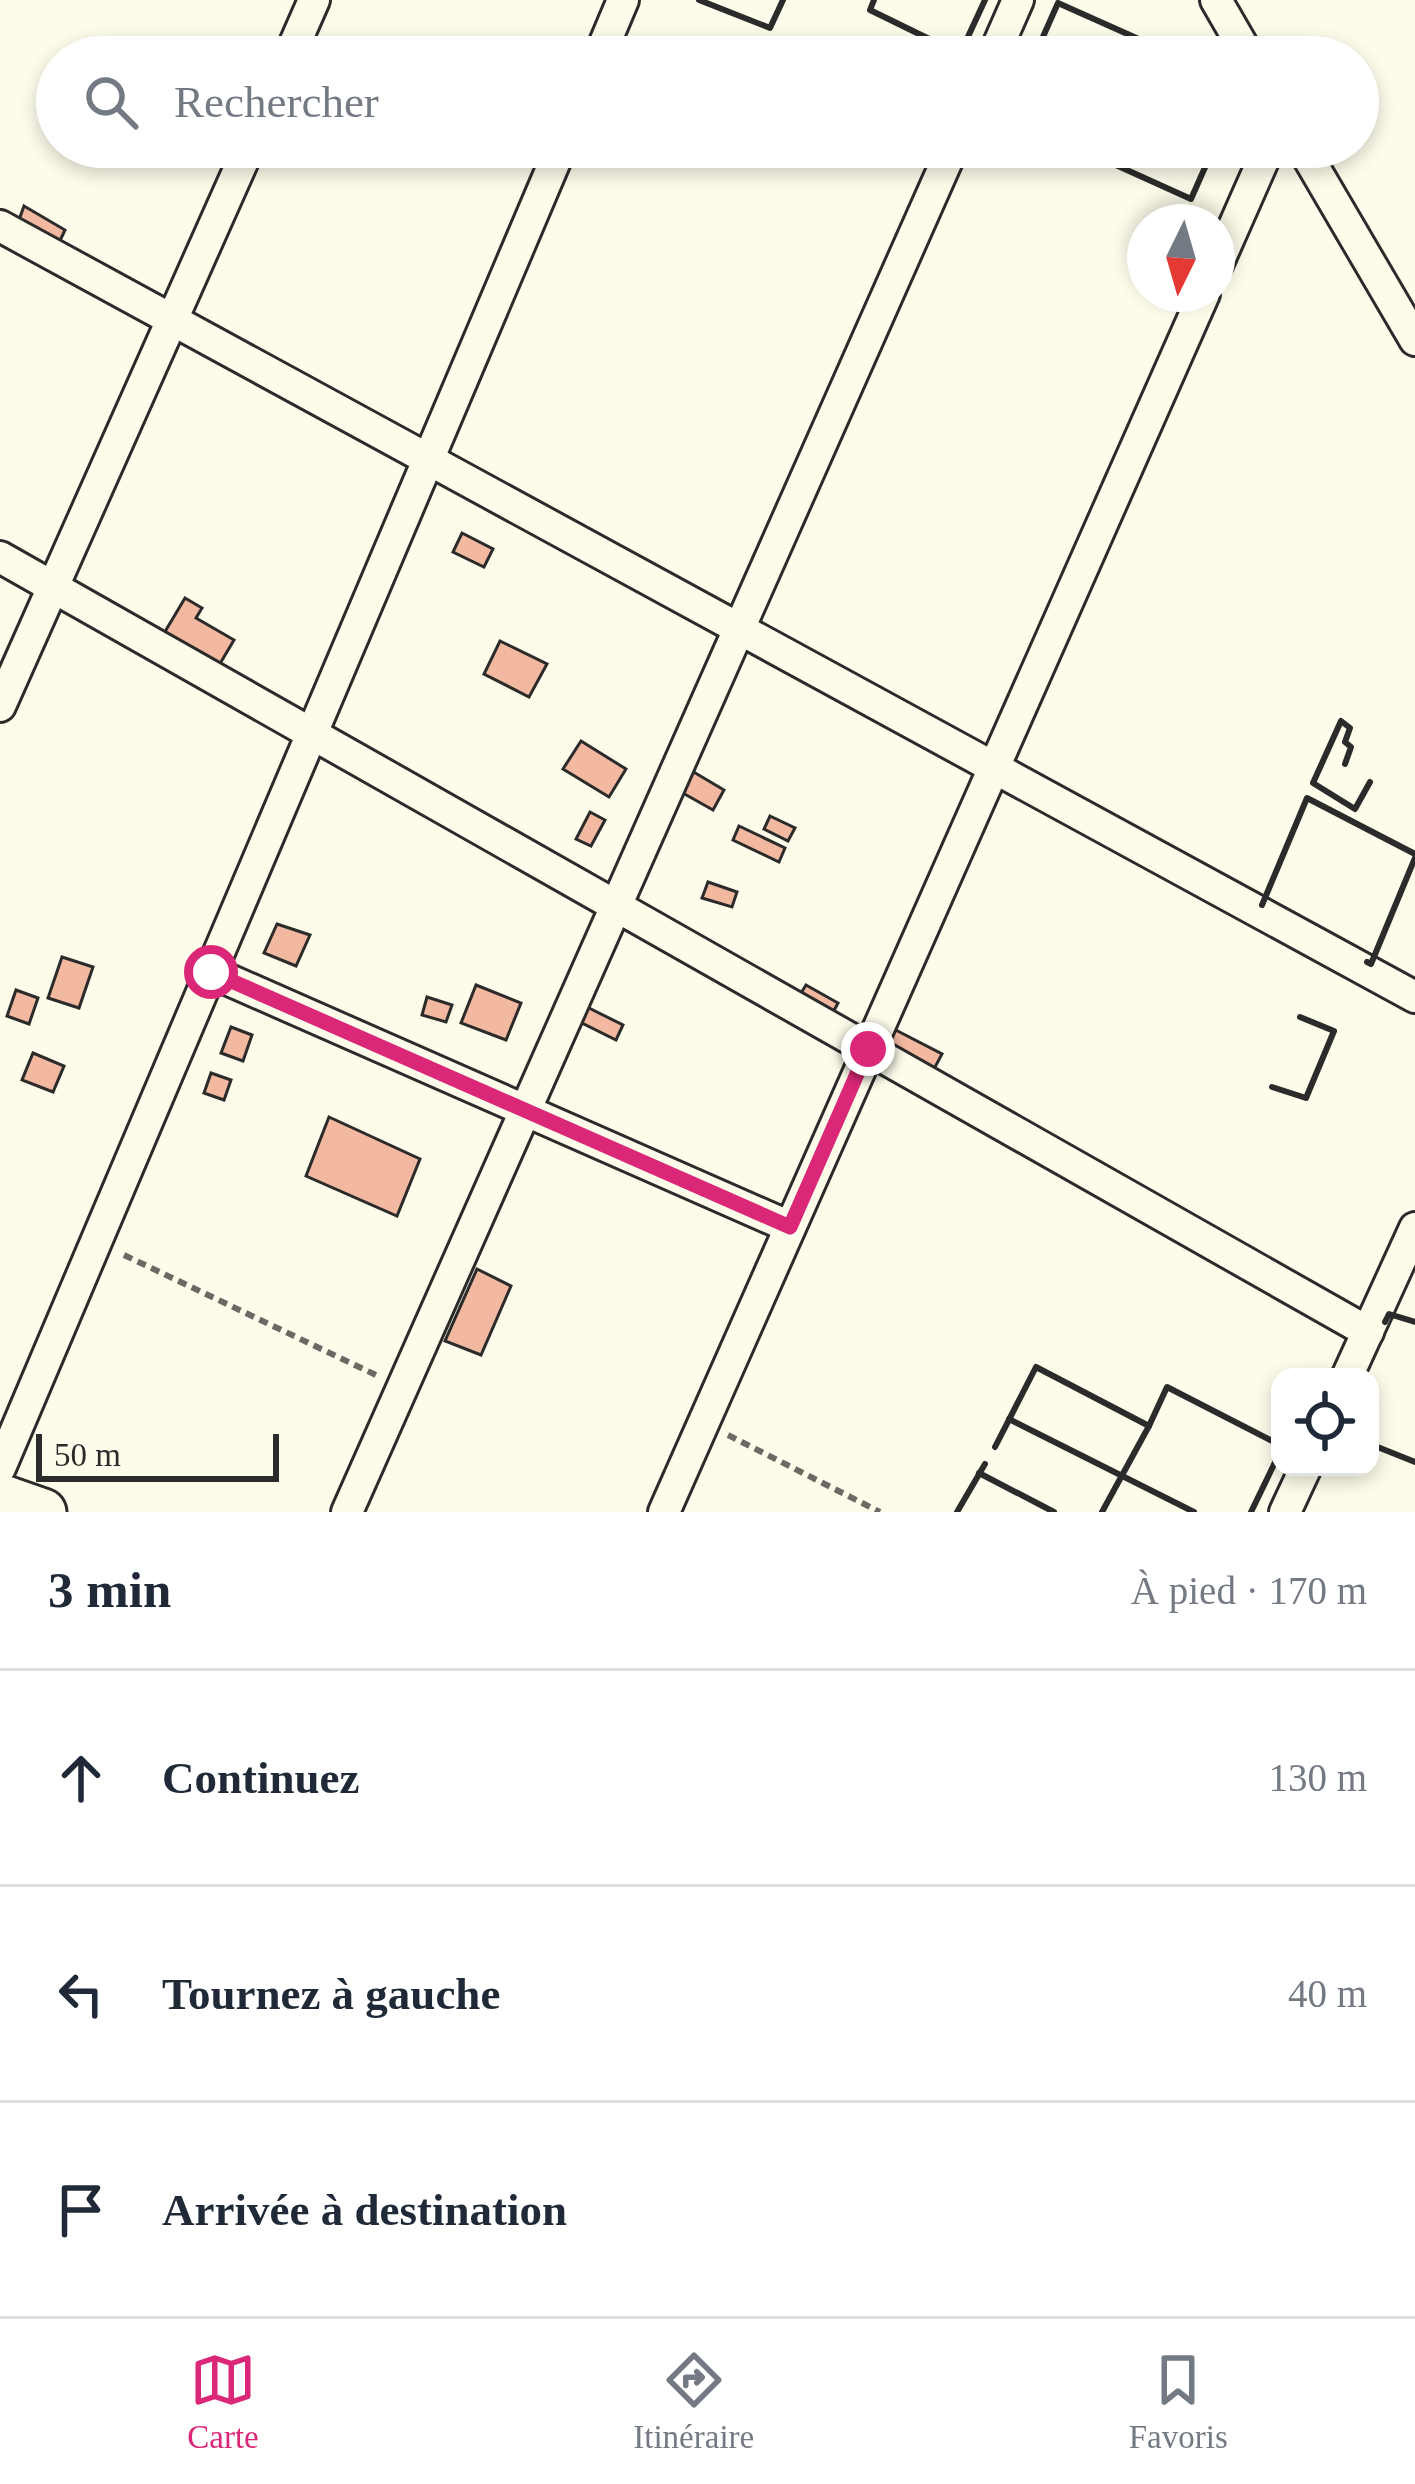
<!DOCTYPE html>
<html lang="fr">
<head>
<meta charset="utf-8">
<style>
	body { margin:0; font-family:"Times New Roman",serif; background:#f2f2f3; color:#1f2937 }
	.controls { position:absolute; right:36px; bottom:36px; display:grid; overflow:hidden; border-radius:24px; box-shadow:0 6px 18px #0003 }
	.controls button { width:108px; height:108px; display:grid; place-items:center; padding:0; border:0; border-bottom:3px solid #e0e1e3; background:#fff; color:#1f2937; font:60px sans-serif }
	.compass { position:absolute; left:1127px; top:204px; width:108px; height:108px; border-radius:50%; background:#fff; box-shadow:0 6px 18px #0003; rotate:185deg }
	.scale { position:absolute; left:36px; bottom:30px; width:243px; box-sizing:border-box; padding-left:12px; border:6px solid #2b2b2b; border-top:0; font-size:33px; line-height:42px; white-space:nowrap; color:#2b2b2b; -webkit-text-stroke:9px #fdfbea; paint-order:stroke }
	.stop { position:absolute; width:36px; height:36px; margin:-27px; border:9px solid #db2777; border-radius:50%; background:#fff }
	.stop.end { background:#db2777; border-color:#fff; box-shadow:0 3px 12px #0008 }
	.list { margin:0; padding:0; list-style:none }
	h2 { display:flex; justify-content:space-between; align-items:center; height:156px; margin:0; padding:0 48px; font-size:51px }
	h2 small { font-size:39px; font-weight:400; color:#747a83 }
	.list li { display:grid; grid-template-columns:78px 1fr auto; gap:36px; align-items:center; box-sizing:border-box; height:216px; padding:0 48px; border-top:3px solid #e0e1e3 }
	.list b { display:block; font-size:45px; white-space:nowrap }
	.list em { font-size:39px; font-style:normal; color:#747a83 }
	.icon { flex:none; width:66px; height:66px; fill:none; stroke:currentColor; stroke-width:2; stroke-linecap:round; stroke-linejoin:round }
	.map { position:relative; flex:none; width:1415px; height:1512px; overflow:hidden }
	.search { position:absolute; background:#fff; box-shadow:0 6px 18px #0003; left:36px; right:36px; top:36px; height:132px; display:flex; align-items:center; gap:30px; box-sizing:border-box; padding:0 42px; border-radius:66px; color:#747a83; font-size:45px }
	.sheet { height:804px; background:#fff }
	nav { display:flex; justify-content:space-around; align-items:center; box-sizing:border-box; height:168px; border-top:3px solid #e0e1e3; background:#fff; font-size:33px; color:#747a83 }
	nav a { display:grid; justify-items:center; gap:6px }
	nav .on { color:#db2777 }
	.map>svg:first-child { display:block }
</style>
</head>
<body>
<div class="map">
<svg width="1415" height="1512" viewBox="0 0 1415 1512">
	<rect width="100%" height="100%" fill="#fdfbea"/>
	<g fill="#f2b8a0" stroke="#2b2b2b" stroke-width="3">
		<polygon points="24,206 65,230 58,245 19,220"/>
		<polygon points="462,533 493,549 484,567 453,552"/>
		<polygon points="185,598 202,608 196,618 234,640 218,667 163,635"/>
		<polygon points="500,641 547,664 529,697 484,674"/>
		<polygon points="581,741 626,769 609,797 563,769"/>
		<polygon points="692,771 724,790 713,810 681,792"/>
		<polygon points="590,812 605,820 591,846 576,839"/>
		<polygon points="770,816 795,828 788,841 764,829"/>
		<polygon points="739,826 785,848 779,862 733,840"/>
		<polygon points="708,882 737,892 732,907 702,898"/>
		<polygon points="277,924 310,935 296,966 264,953"/>
		<polygon points="62,957 93,967 79,1008 48,998"/>
		<polygon points="476,985 521,1003 506,1040 461,1023"/>
		<polygon points="806,985 838,1003 831,1016 798,998"/>
		<polygon points="16,990 38,998 29,1024 7,1016"/>
		<polygon points="427,997 452,1005 446,1022 422,1015"/>
		<polygon points="587,1007 623,1025 616,1040 580,1022"/>
		<polygon points="886,1025 942,1054 934,1069 878,1040"/>
		<polygon points="231,1027 252,1035 243,1061 221,1053"/>
		<polygon points="33,1053 64,1066 53,1092 22,1080"/>
		<polygon points="211,1073 231,1080 224,1100 204,1093"/>
		<polygon points="329,1117 420,1159 397,1216 306,1176"/>
		<polygon points="477,1269 511,1286 481,1355 445,1341"/>
	</g>
	<g fill="none" stroke-linecap="round" stroke-linejoin="round">
		<g stroke="#2b2b2b" stroke-width="36">
			<g id="minor">
				<polyline points="1216,0 1249,57"/>
				<polyline points="289,57 314,0"/>
				<polyline points="599,57 623,0"/>
				<polyline points="993,57 1018,0"/>
				<polyline points="1302,147 1415,340"/>
				<polyline points="0,226 1415,997"/>
				<polyline points="1217,265 1269,147"/>
				<polyline points="0,557 1368,1332"/>
				<polyline points="0,706 249,147"/>
				<polyline points="211,972 790,1227"/>
				<polyline points="1347,1377 1415,1228"/>
				<polyline points="0,1468 561,147"/>
				<polyline points="347,1512 953,147"/>
				<polyline points="664,1512 1204,294"/>
				<polyline points="1285,1512 1306,1467"/>
			</g>
		</g>
		<g stroke="#2b2b2b" stroke-width="51">
			<polyline id="primary" points="0,1497 43,1512"/>
		</g>
		<g stroke="#6a6964" stroke-width="6" stroke-dasharray="9 6" stroke-linecap="butt">
			<polyline points="124,1255 378,1376"/>
			<polyline points="728,1435 880,1512"/>
		</g>
		<use href="#minor" stroke="#fdfbea" stroke-width="30"/>
		<use href="#primary" stroke="#fdfbea" stroke-width="45"/>
		<g stroke="#2b2b2b" stroke-width="6">
			<polyline points="699,0 770,28 783,0"/>
			<polyline points="874,0 870,10 960,54 985,0"/>
			<polyline points="1034,57 1058,3 1179,57"/>
			<polyline points="1076,147 1191,199 1214,147"/>
			<polyline points="1345,764 1351,747 1345,742 1350,728 1341,721 1313,783 1355,809 1370,782"/>
			<polyline points="1262,905 1307,798 1415,854"/>
			<polyline points="1367,962 1371,964 1415,858"/>
			<polyline points="1272,1087 1306,1098 1334,1031 1300,1017"/>
			<polyline points="1385,1322 1389,1314 1415,1322"/>
			<polyline points="1009,1419 1194,1512"/>
			<polyline points="1370,1444 1415,1462"/>
			<polyline points="995,1447 1036,1367 1149,1426 1167,1387 1280,1445"/>
			<polyline points="979,1473 1054,1512"/>
			<polyline points="957,1512 985,1464"/>
			<polyline points="1102,1512 1149,1426"/>
			<polyline points="1251,1512 1280,1452"/>
		</g>
	</g>
	<g fill="none" stroke-linecap="round" stroke-linejoin="round">
		<polyline stroke="#db2777" stroke-width="15" points="211,972 790,1227 868,1049"/>
	</g>
</svg>
<div class="controls">
<button><svg class="icon" aria-label="locate" viewBox="0 0 24 24"><circle cx="12" cy="12" r="6"/><path d="M12 2v4M12 18v4M2 12h4M18 12h4"/></svg></button>
</div>
<svg class="compass" viewBox="-18 -18 36 36"><path d="M0-13l5 13h-10z" fill="#e53935"/><path d="M0 13l5-13h-10z" fill="#747a83"/></svg>
<div class="scale">50 m</div>
<div class="stop" style="left:211px;top:972px"></div>
<div class="stop end" style="left:868px;top:1049px"></div>
<div class="search"><svg class="icon" aria-label="search" viewBox="0 0 24 24"><circle cx="10" cy="10" r="6"/><path d="M15 15l6 6"/></svg>Rechercher</div>
</div>
<section class="sheet">
<h2>3 min<small>À pied · 170 m</small></h2>
<ul class="list">
<li><svg class="icon" aria-label="ahead" viewBox="0 0 24 24"><path d="M12 20V5M6 11l6-6 6 6"/></svg><div><b>Continuez</b></div><em>130 m</em></li>
<li><svg class="icon" aria-label="left" viewBox="0 0 24 24"><path d="M17 20v-9H6M10 6l-5 5 5 5"/></svg><div><b>Tournez à gauche</b></div><em>40 m</em></li>
<li><svg class="icon" aria-label="arrive" viewBox="0 0 24 24"><path d="M6 21V4h12l-3 4 3 4H6"/></svg><div><b>Arrivée à destination</b></div></li>
</ul>
</section>
<nav>
<a class="on"><svg class="icon" aria-label="map" viewBox="0 0 24 24"><path d="M3 6l6-2 6 2 6-2v14l-6 2-6-2-6 2zM9 4v14M15 6v14"/></svg>Carte</a>
<a><svg class="icon" aria-label="directions" viewBox="0 0 24 24"><path d="M12 3l9 9-9 9-9-9zM9 14v-3h6M13 9l2 2-2 2"/></svg>Itinéraire</a>
<a><svg class="icon" aria-label="saved" viewBox="0 0 24 24"><path d="M7 4h10v16l-5-4-5 4z"/></svg>Favoris</a>
</nav>
</body>
</html>
